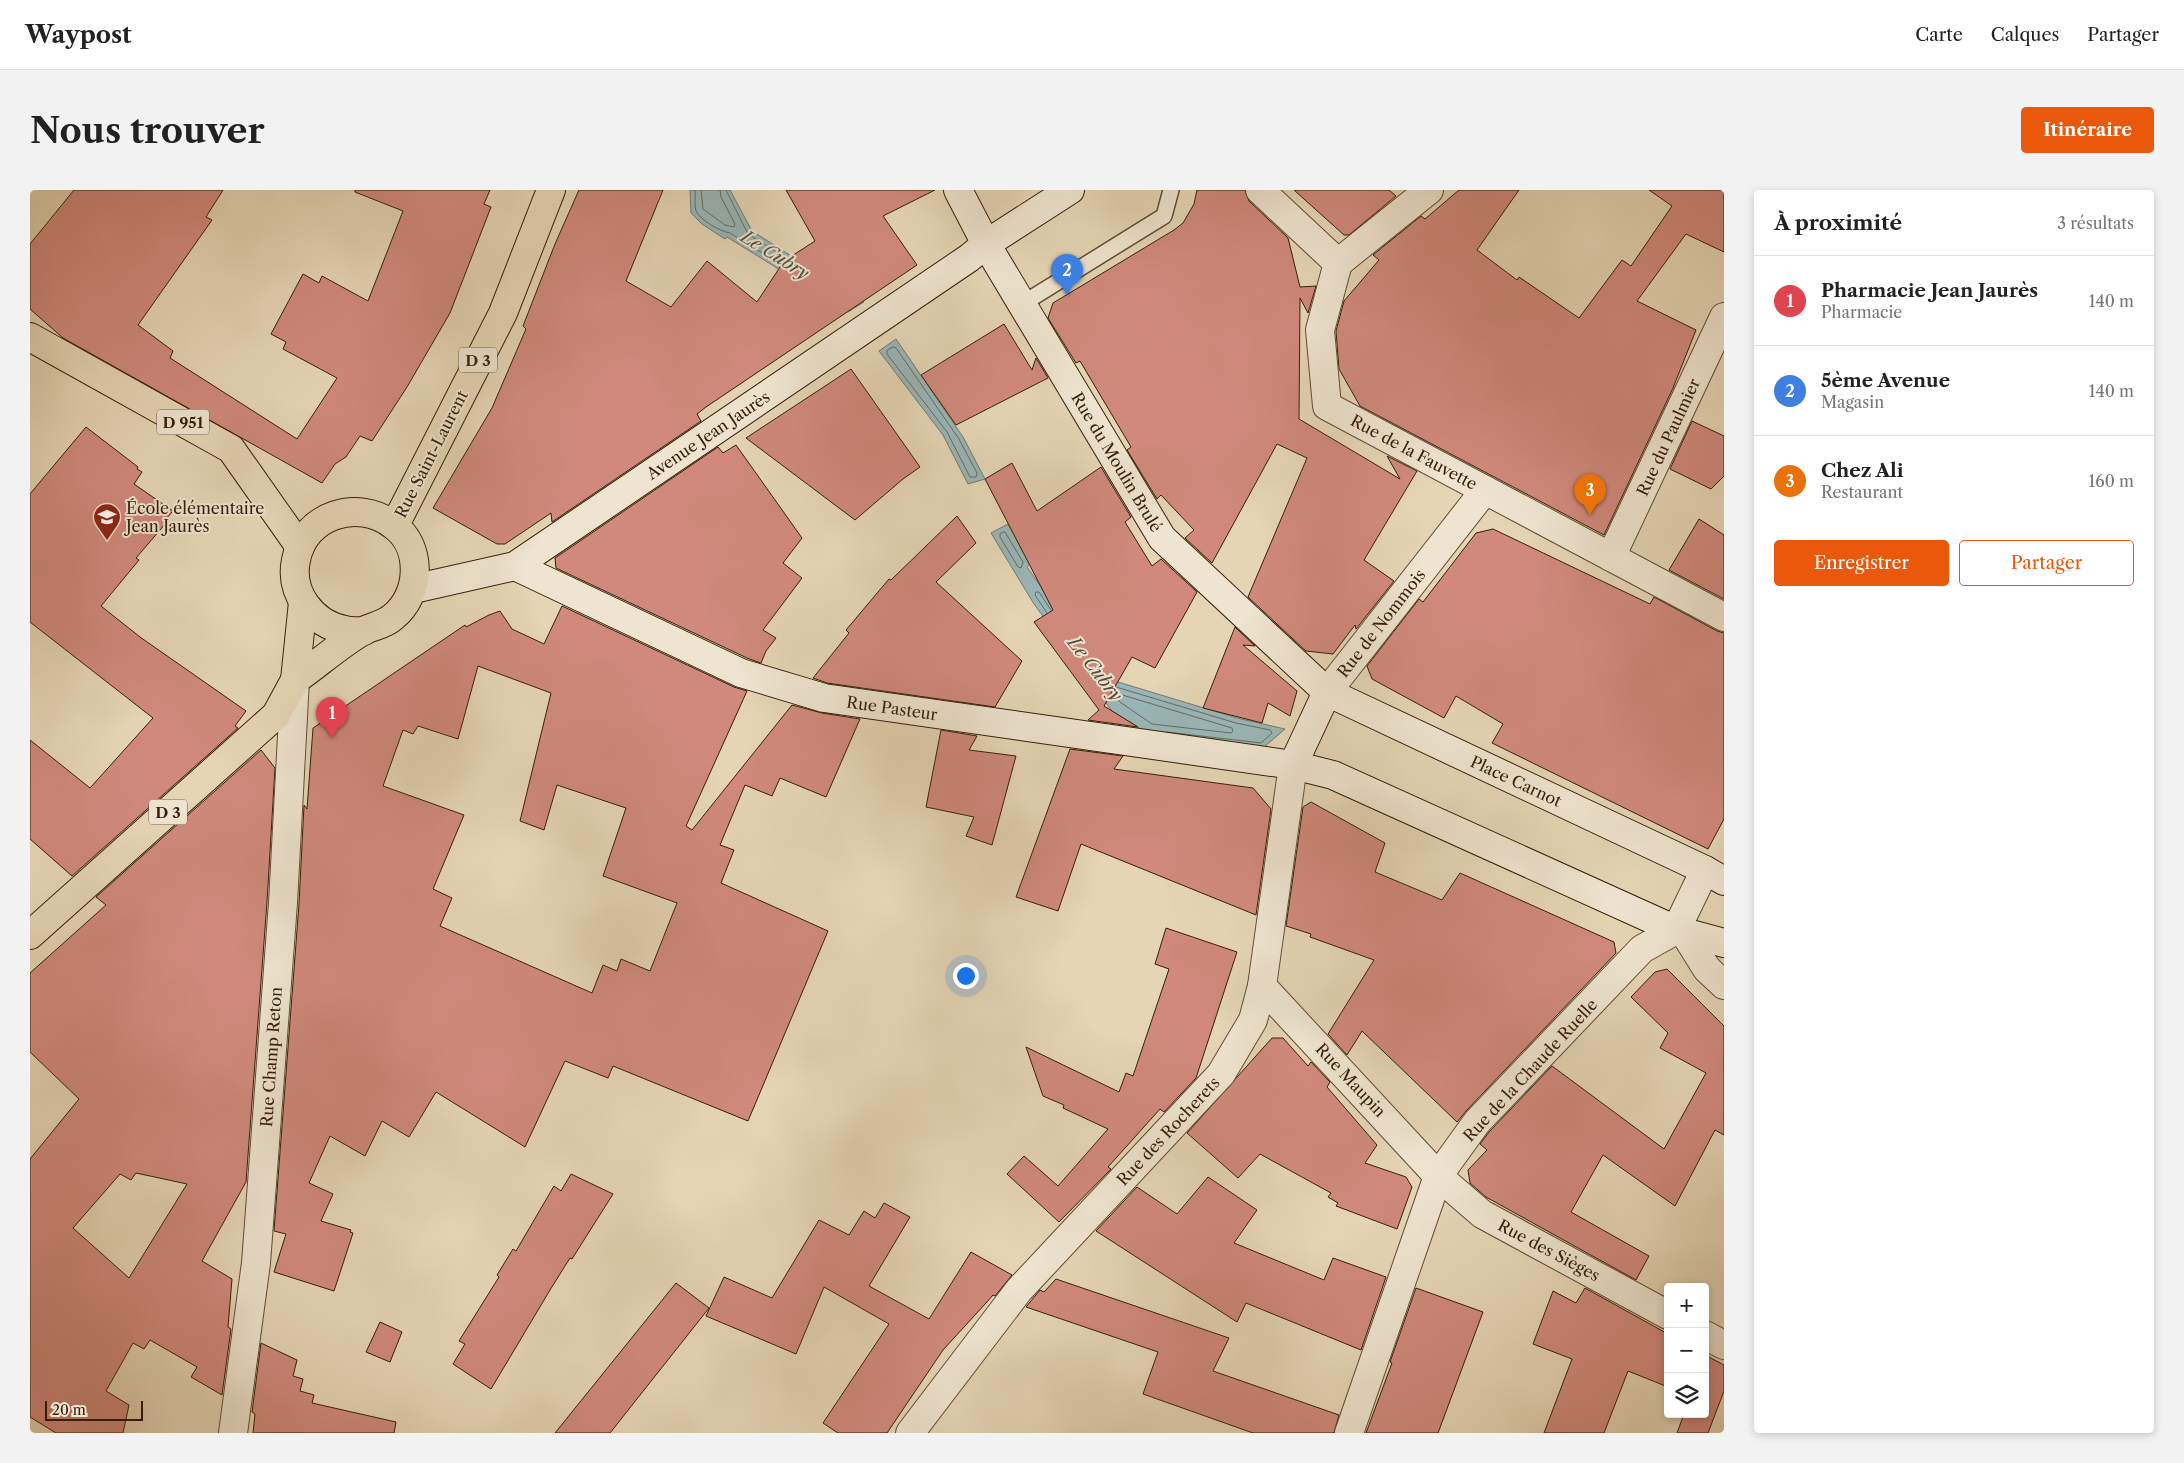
<!DOCTYPE html>
<html lang="fr">
<head>
<meta charset="utf-8">
<style>
	body { margin:0; font-family:"Libre Caslon Text",serif; background:#f2f2f2; color:#222 }
	.controls { position:absolute; right:15px; bottom:15px; display:grid; overflow:hidden; border-radius:5px; box-shadow:0 2px 8px #0003 }
	.controls button { width:45px; height:45px; display:grid; place-items:center; padding:0; border:0; border-bottom:1px solid #e0e0e0; background:#fff; color:#222; font:25px sans-serif }
	.scale { position:absolute; left:15px; bottom:12px; width:98px; box-sizing:border-box; padding-left:5px; border:2px solid #361e08; border-top:0; font-size:14px; line-height:18px; white-space:nowrap; color:#361e08; -webkit-text-stroke:4px #eee4cf; paint-order:stroke }
	.you { position:absolute; left:935px; top:785px; width:18px; height:18px; margin:-12px; border:4px solid #fff; border-radius:50%; background:#1a73e8; box-shadow:0 0 0 8px #1a73e833 }
	.badge { display:grid; place-items:center; width:32px; height:32px; border-radius:50%; background:#ea580c; color:#fff; font-size:16px; font-weight:700 }
	.pin { position:absolute; translate:-50% -41px; filter:drop-shadow(0 1px 2px #0008) }
	.pin::after { content:''; position:absolute; top:26px; width:18px; height:15px; background:inherit; clip-path:polygon(0 0,100% 0,50% 100%) }
	.list { margin:0; padding:0; list-style:none }
	h2 { display:flex; justify-content:space-between; align-items:center; height:65px; margin:0; padding:0 20px; font-size:21px }
	h2 small { font-size:16px; font-weight:400; color:#767676 }
	.list li { display:grid; grid-template-columns:32px 1fr auto; gap:15px; align-items:center; box-sizing:border-box; height:90px; padding:0 20px; border-top:1px solid #e0e0e0 }
	.list b { display:block; font-size:19px; white-space:nowrap }
	.list p { margin:0; font-size:16px; white-space:nowrap; color:#767676 }
	.list em { font-size:16px; font-style:normal; color:#767676 }
	.actions { display:flex; gap:10px; padding:15px 20px }
	.actions a { flex:1; padding:11px 0; border:1px solid #ea580c; border-radius:5px; text-align:center; font-size:18px; color:#ea580c }
	.actions .main { background:#ea580c; color:#fff }
	.icon { flex:none; width:28px; height:28px; fill:none; stroke:currentColor; stroke-width:2; stroke-linecap:round; stroke-linejoin:round }
	.map { position:relative; flex:none; width:1694px; height:1243px; overflow:hidden; border-radius:5px }
	header { display:flex; align-items:center; gap:30px; box-sizing:border-box; height:70px; padding:0 25px; background:#fff; border-bottom:1px solid #e0e0e0 }
	header strong { font-size:24px }
	nav { display:flex; gap:28px; margin-inline-start:auto; font-size:18px }
	.intro { display:flex; align-items:center; justify-content:space-between; box-sizing:border-box; height:120px; padding:0 30px }
	h1 { margin:0; font-size:35px }
	.button { padding:12px 22px; border-radius:5px; background:#ea580c; color:#fff; font-size:18px; font-weight:700 }
	main { display:flex; gap:30px; padding:0 30px }
	aside { flex:1; background:#fff; border-radius:5px; box-shadow:0 2px 8px #0003 }
	.map>svg:first-child { display:block }
</style>
</head>
<body>
<header>
<strong>Waypost</strong>
<nav><a>Carte</a><a>Calques</a><a>Partager</a></nav>
</header>
<div class="intro"><h1>Nous trouver</h1><a class="button">Itinéraire</a></div>
<main>
<div class="map">
<svg width="1694" height="1243" viewBox="0 0 1694 1243">
	<rect width="100%" height="100%" fill="#e5d5b5"/>
	<filter id="stains"><feTurbulence type="fractalNoise" baseFrequency=".004" numOctaves="4"/><feColorMatrix values="0 0 0 0 .2 0 0 0 0 .09 0 0 0 0 .02 0 0 0 .5 -.17"/></filter>
	<radialGradient id="worn" r=".72"><stop offset=".6" stop-color="#630" stop-opacity="0"/><stop offset="1" stop-color="#630" stop-opacity=".3"/></radialGradient>
	<g fill="#99b6b7" stroke="#717971">
		<polygon points="660,0 700,0 722,41 834,112 818,122 697,47 695,49 672,34 661,23"/>
		<polygon points="866,149 933,247 955,289 938,294 913,245 849,161"/>
		<polygon points="978,334 1000,374 997,377 1052,454 1054,452 1088,492 1207,528 1255,539 1233,558 1112,540 1082,521 1004,414 961,343"/>
	</g>
	<g fill="none" stroke-linecap="round" stroke-linejoin="round">
		<g stroke="#686a60" stroke-width="1">
			<path d="M665,0c1,6 -1,15 1,21 5,10 24,20 34,22l50,31"/>
			<polyline points="671,0 673,19 695,35 704,37 705,34 691,7 690,0"/>
			<polyline points="696,0 718,44 756,68"/>
			<polygon points="863,157 866,158 929,249 947,283 946,287 940,287 917,242 857,164 857,161"/>
			<polygon points="975,342 993,372 991,378 988,377 970,347 970,344"/>
			<polyline points="1017,423 1005,405 1006,402 1009,402 1021,420"/>
			<polyline points="1086,497 1206,533 1240,540 1242,543 1231,553 1137,542"/>
			<polygon points="1089,504 1202,538 1203,541 1201,543 1122,534 1090,512 1086,507"/>
		</g>
	</g>
	<g fill="#d0897c" stroke="#361e08" fill-rule="evenodd">
		<polygon points="44,0 193,0 176,27 182,30 108,135 143,161 140,168 267,249 307,188 253,159 256,152 241,144 273,84 289,93 292,86 338,111 373,21 325,2 325,0 460,0 454,14 461,17 420,123 377,197 342,251 330,246 316,267 305,274 292,293 33,148 0,119 0,54"/>
		<polygon points="549,0 633,0 596,91 641,117 677,71 727,112 754,71 785,51 756,0 905,0 853,26 887,75 676,217 667,224 671,231 522,332 521,323 475,354 467,354 403,318 462,218 496,139 493,136 525,54"/>
		<polygon points="1167,0 1215,0 1219,11 1258,48 1270,97 1286,96 1278,123 1270,108 1269,229 1370,289 1357,266 1387,281 1334,370 1364,391 1326,439 1325,435 1303,464 1276,461 1218,407 1277,268 1247,254 1182,373 1155,348 1164,340 1131,305 1127,309 1097,260 1101,257 1050,171 1046,173 1018,128 1023,113 1144,40 1153,33 1164,14"/>
		<polygon points="1264,0 1359,0 1366,6 1319,45 1314,45"/>
		<polygon points="1429,0 1489,0 1447,60 1487,90 1489,87 1549,128 1592,70 1601,76 1642,16 1619,0 1694,0 1694,62 1656,44 1607,111 1666,140 1643,198 1574,345 1330,216 1309,179 1306,141 1314,111 1349,70 1343,65 1391,26 1395,29"/>
		<polygon points="974,134 1002,180 1006,168 1018,188 926,235 891,185"/>
		<polygon points="821,179 890,277 873,289 825,330 716,248"/>
		<polygon points="1662,231 1694,246 1694,286 1681,299 1640,279"/>
		<polygon points="56,237 108,277 107,279 112,282 104,294 143,321 134,331 136,333 106,368 109,370 71,416 110,447 216,521 205,536 208,538 42,686 0,649 0,550 60,598 123,528 0,432 0,304"/>
		<polygon points="706,255 772,348 753,373 772,388 733,440 746,448 736,461 731,473 717,468 526,378 525,368 688,257 693,263"/>
		<polygon points="982,273 1007,321 1071,277 1101,327 1095,332 1122,376 1131,369 1167,402 1125,478 1102,467 1074,516 1108,537 1058,530 1069,520 1004,432 1023,420 955,289"/>
		<polygon points="927,326 946,353 906,392 992,471 965,517 797,493 783,488 819,443 816,440 859,389 861,390"/>
		<polygon points="1669,329 1694,345 1694,409 1639,380"/>
		<polygon points="1463,339 1620,414 1624,407 1687,441 1694,443 1694,629 1678,659 1462,553 1473,534 1426,506 1414,528 1342,489 1337,476 1389,409 1393,412 1446,343"/>
		<path d="M532,416l172,81 13,4 -61,135 6,4 100,-125 30,8 38,6 -34,78 -46,-19 -8,18 -27,-11 -25,60 14,5 -13,33 107,48 -80,190 -135,-55 -5,12 -43,-17 -40,86 -89,-55 -27,45 -27,-16 -17,35 -35,-20 -21,47 24,11 -12,27 30,9 -1,2 3,1 -19,58 -60,-19 12,-38 -12,-3 25,-327 5,-99 3,4 6,-81 152,-103 1,2 23,-12 11,-4 12,18 32,15zM448,476l73,27 -31,128 24,9 13,-45 69,23 -23,68 74,27 -27,68 -29,-12 -4,12 -14,-6 -11,28 -152,-67 12,-28 -19,-9 31,-74 -81,-29 20,-56 10,4 5,-8 40,13z"/>
		<polygon points="1205,437 1225,456 1213,455 1267,501 1260,526 1238,513 1232,533 1173,518"/>
		<polygon points="911,540 947,546 939,560 986,566 962,655 936,646 944,627 896,617"/>
		<polygon points="1040,559 1093,566 1084,579 1223,598 1241,619 1226,725 1051,654 1028,721 986,707"/>
		<path d="M231,560l14,18 -8,134 -21,280 -44,79 30,18 -4,48 3,2 -9,66 -31,-18 6,-10 -47,-27 -6,9 -11,-6 -27,48 23,14 -6,28h-67l-26,-16v-258l49,-60 -49,-47v-79l76,-68 -10,-8zM106,983l51,11 -58,94 -56,-50 47,-54 11,6z"/>
		<polygon points="1281,612 1355,653 1345,682 1412,710 1430,683 1584,752 1586,763 1436,921 1427,932 1332,841 1317,865 1298,844 1344,770 1280,747 1281,744 1256,736 1273,617"/>
		<polygon points="1136,738 1207,762 1166,888 1134,922 1130,919 1078,977 1081,979 1029,1032 977,984 994,966 1028,996 1078,939 1033,918 1034,915 1013,906 996,857 1089,902 1096,883 1103,886 1139,779 1125,774"/>
		<polygon points="1637,779 1694,836 1694,945 1685,940 1645,1016 1573,965 1541,1022 1619,1066 1606,1090 1456,1007 1440,993 1438,980 1457,960 1450,954 1459,942 1522,876 1634,959 1676,883 1630,858 1638,843 1601,807 1625,782"/>
		<polygon points="1242,848 1253,848 1278,876 1281,872 1300,892 1297,897 1347,955 1335,973 1376,987 1382,997 1367,1039 1306,1016 1308,1013 1298,1007 1301,1003 1230,964 1208,988 1157,943"/>
		<polygon points="541,984 583,1004 542,1069 540,1068 520,1100 461,1199 423,1174 435,1154 429,1151 469,1087 467,1085 483,1059 486,1061 524,996 531,1001"/>
		<polygon points="1178,987 1227,1020 1204,1053 1294,1090 1303,1068 1356,1087 1331,1160 1216,1113 1207,1132 1066,1041 1107,997 1147,1024"/>
		<polygon points="854,1013 880,1027 839,1096 899,1129 941,1062 982,1085 965,1106 963,1105 956,1113 913,1160 857,1243 808,1243 793,1233 859,1134 794,1097 766,1164 676,1126 694,1087 742,1108 789,1030 819,1045 834,1021 845,1028"/>
		<polygon points="1026,1089 1199,1148 1183,1181 1309,1225 1304,1243 1223,1243 1113,1204 1128,1162 996,1117 1010,1100 1014,1102"/>
		<polygon points="646,1093 679,1118 580,1243 525,1243"/>
		<polygon points="1386,1098 1453,1122 1408,1243 1336,1243 1362,1173 1360,1172"/>
		<polygon points="1555,1098 1638,1144 1638,1197 1598,1181 1574,1243 1514,1243 1542,1169 1503,1154 1523,1101 1546,1113"/>
		<polygon points="350,1132 372,1142 360,1172 336,1162"/>
		<polygon points="231,1153 267,1170 263,1186 273,1189 270,1201 284,1205 282,1213 366,1232 364,1243 223,1243 225,1224 222,1222"/>
		<polygon points="1675,1165 1694,1175 1694,1201 1678,1243 1647,1243 1654,1224 1675,1224"/>
	</g>
	<g fill="none" stroke-linecap="round" stroke-linejoin="round">
		<g stroke="#624c33" stroke-width="18">
			<polyline id="service" points="992,114 1134,26 1141,0"/>
		</g>
		<g stroke="#624c33" stroke-width="30">
			<g id="minor">
				<polyline points="1230,0 1308,73 1290,140 1297,216 1694,427"/>
				<polyline points="1308,73 1399,0"/>
				<polyline points="1581,367 1694,127"/>
				<polyline points="1297,502 1455,300"/>
				<polyline points="1655,744 1677,779 1694,795"/>
				<polyline points="1232,796 1408,986 1452,1024 1638,1125"/>
				<polyline points="1675,1145 1694,1155"/>
				<polyline points="203,1243 226,1073 253,713 265,490"/>
				<polyline points="880,1243 989,1100 1191,884 1223,830 1232,796 1263,575"/>
				<polyline points="1319,1243 1408,986 1447,932 1612,759 1646,740 1675,680"/>
			</g>
		</g>
		<g stroke="#361e08" stroke-width="30">
			<g id="secondary">
				<polyline points="928,0 956,54 1132,348 1297,502 1675,680 1694,691"/>
				<polyline points="485,376 711,483 794,508 1263,575 1303,585 1646,740 1694,753"/>
				<polyline points="383,399 485,376 939,68 956,54 1040,0"/>
				<polyline points="1263,575 1297,502"/>
			</g>
		</g>
		<g stroke="#361e08" stroke-width="30">
			<g id="primary">
				<polyline points="0,147 201,259 270,357"/>
				<polyline points="365,335 473,123 521,0"/>
				<path d="M265,490c22,-15 45,-36 68,-49 10,-5 21,-6 30,-14 28,-22 30,-71 0,-92 -35,-27 -89,-10 -97,35 -7,33 17,64 49,70 6,2 12,1 19,1"/>
				<polyline points="0,745 246,525 265,490 273,412"/>
			</g>
		</g>
		<use href="#service" stroke="#eee4cf" stroke-width="15"/>
		<use href="#minor" stroke="#eee4cf" stroke-width="28"/>
		<use href="#secondary" stroke="#eee4cf" stroke-width="28"/>
		<use href="#primary" stroke="#e5d5b5" stroke-width="28"/>
	</g>
	<defs>
		<g id="school-pin" transform="scale(1.4375)"><path d="M0 17L-7.5 6A9.5 9.5 0 1 1 7.5 6Z" fill="#8f2418" stroke="#eee4cf"/><path d="M0-5L7-2L0 1L-7-2ZM-4 1L0 2.5L4 1V4Q0 6-4 4Z" fill="#fff"/></g>
	</defs>
	<g fill-rule="evenodd">
		<use href="#school-pin" x="77" y="327"/>
	</g>
	<g text-anchor="middle" dominant-baseline="central" stroke-width="4" stroke-linejoin="round" paint-order="stroke">
		<g fill="#eee4cf" stroke="#6d5944" stroke-width="1">
			<rect x="429" y="157.5" width="38" height="25" rx="4"/>
			<rect x="127" y="219.5" width="52" height="25" rx="4"/>
			<rect x="119" y="609.5" width="38" height="25" rx="4"/>
		</g>
		<g font-size="15" font-weight="bold" fill="#361e08">
			<text x="448" y="170">D 3</text>
			<text x="153" y="232">D 951</text>
			<text x="138" y="622">D 3</text>
		</g>
		<g font-size="16" fill="#361e08" stroke="#eee4cf">
			<text transform="translate(678 245) rotate(-34)">Avenue Jean Jaurès</text>
			<text transform="translate(1638 247) rotate(-65)">Rue du Paulmier</text>
			<text transform="translate(1384 262) rotate(28)">Rue de la Fauvette</text>
			<text transform="translate(401 264) rotate(-63)">Rue Saint-Laurent</text>
			<text transform="translate(1087 272) rotate(59)">Rue du Moulin Brulé</text>
			<text transform="translate(1351 433) rotate(-52)">Rue de Nommois</text>
			<text transform="translate(862 518) rotate(8)">Rue Pasteur</text>
			<text transform="translate(1486 591) rotate(25)">Place Carnot</text>
			<text transform="translate(241 867) rotate(-86)">Rue Champ Reton</text>
			<text transform="translate(1500 880) rotate(-47)">Rue de la Chaude Ruelle</text>
			<text transform="translate(1321 890) rotate(47)">Rue Maupin</text>
			<text transform="translate(1138 941) rotate(-47)">Rue des Rocherets</text>
			<text transform="translate(1519 1060) rotate(28)">Rue des Sièges</text>
		</g>
		<g font-size="16" fill="#361e08" stroke="#eee4cf" text-anchor="start">
			<text x="96" y="318">École élémentaire<tspan x="96" dy="18">Jean Jaurès</tspan></text>
		</g>
		<g font-size="18" font-style="italic" fill="#544c3d" stroke="#eee4cf">
			<text transform="translate(745 65) rotate(32)">Le Cubry</text>
			<text transform="translate(1065 479) rotate(52)">Le Cubry</text>
		</g>
	</g>
	<rect width="100%" height="100%" filter="url(#stains)"/>
	<rect width="100%" height="100%" fill="url(#worn)"/>
</svg>
<div class="controls">
<button>+</button>
<button>−</button>
<button><svg class="icon" aria-label="layers" viewBox="0 0 24 24"><path d="M12 4l9 5-9 5-9-5zM3 14l9 5 9-5"/></svg></button>
</div>
<div class="scale">20 m</div>
<div class="you"></div>
<div class="pin badge" style="left:302px;top:548px;background:#e0444e">1</div>
<div class="pin badge" style="left:1037px;top:105px;background:#3f7fe0">2</div>
<div class="pin badge" style="left:1560px;top:325px;background:#e8710a">3</div>
</div>
<aside>
<h2>À proximité<small>3 résultats</small></h2>
<ul class="list">
<li><span class="badge" style="background:#e0444e">1</span><div><b>Pharmacie Jean Jaurès</b><p>Pharmacie</p></div><em>140 m</em></li>
<li><span class="badge" style="background:#3f7fe0">2</span><div><b>5ème Avenue</b><p>Magasin</p></div><em>140 m</em></li>
<li><span class="badge" style="background:#e8710a">3</span><div><b>Chez Ali</b><p>Restaurant</p></div><em>160 m</em></li>
</ul>
<div class="actions"><a class="main">Enregistrer</a><a>Partager</a></div>
</aside>
</main>
</body>
</html>
